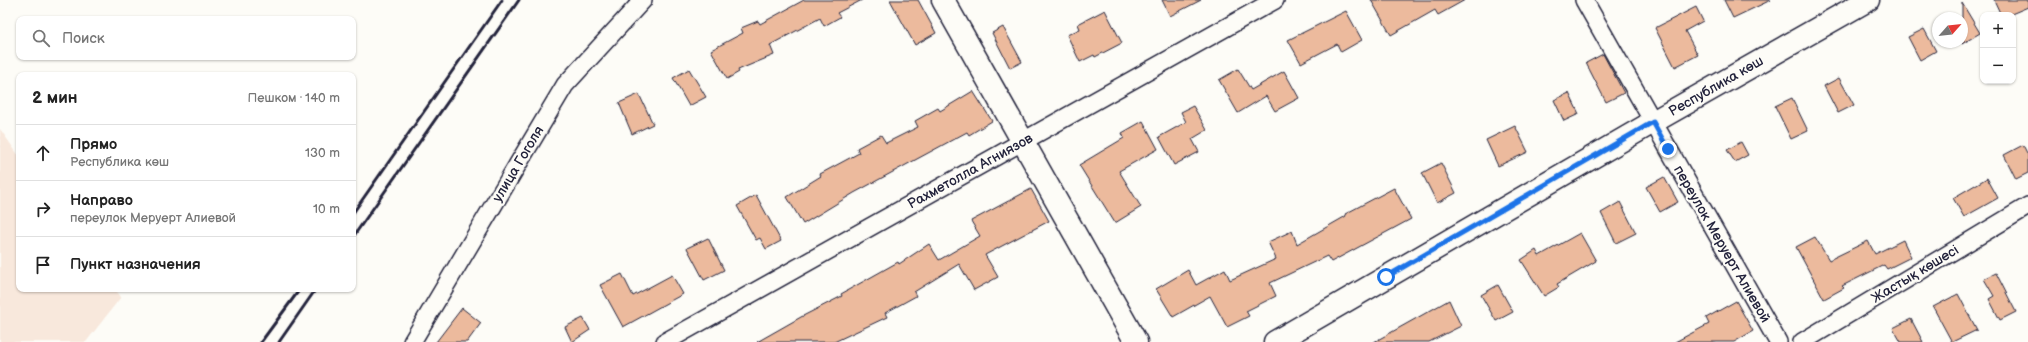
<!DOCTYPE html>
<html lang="ru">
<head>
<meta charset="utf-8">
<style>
	body { margin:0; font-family:"Balsamiq Sans",sans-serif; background:#f2f2f2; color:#222 }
	.controls { position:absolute; right:12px; top:12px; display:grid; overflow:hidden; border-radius:8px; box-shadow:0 1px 3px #0004 }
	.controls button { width:36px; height:36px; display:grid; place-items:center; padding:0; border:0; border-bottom:1px solid #e0e0e0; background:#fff; color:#222; font:20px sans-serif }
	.compass { position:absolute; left:1932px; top:12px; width:36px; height:36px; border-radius:50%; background:#fff; box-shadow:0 1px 3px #0004; rotate:63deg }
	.stop { position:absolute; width:12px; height:12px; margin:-9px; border:3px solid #1a73e8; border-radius:50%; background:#fff }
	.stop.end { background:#1a73e8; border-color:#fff; box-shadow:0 1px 4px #0008 }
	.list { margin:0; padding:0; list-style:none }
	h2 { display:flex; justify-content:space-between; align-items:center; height:52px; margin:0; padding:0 16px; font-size:17px }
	h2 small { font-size:13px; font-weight:400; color:#767676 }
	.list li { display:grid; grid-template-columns:26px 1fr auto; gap:12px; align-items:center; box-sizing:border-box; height:56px; padding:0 16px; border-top:1px solid #e0e0e0 }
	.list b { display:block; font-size:15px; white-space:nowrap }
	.list p { margin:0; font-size:13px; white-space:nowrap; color:#767676 }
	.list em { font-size:13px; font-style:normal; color:#767676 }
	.icon { flex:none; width:22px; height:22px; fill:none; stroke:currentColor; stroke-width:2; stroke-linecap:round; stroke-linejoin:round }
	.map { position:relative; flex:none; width:2028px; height:342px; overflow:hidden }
	.search { position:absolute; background:#fff; box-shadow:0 1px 3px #0004; left:16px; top:16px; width:340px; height:44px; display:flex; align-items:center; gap:10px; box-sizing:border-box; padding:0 14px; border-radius:8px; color:#767676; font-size:15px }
	.panel { position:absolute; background:#fff; box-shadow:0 1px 3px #0004; left:16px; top:72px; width:340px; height:220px; border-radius:8px }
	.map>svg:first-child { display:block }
</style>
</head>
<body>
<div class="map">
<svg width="2028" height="342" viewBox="0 0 2028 342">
	<rect width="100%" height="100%" fill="#fdfcf7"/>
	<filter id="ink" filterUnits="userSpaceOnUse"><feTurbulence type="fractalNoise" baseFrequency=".025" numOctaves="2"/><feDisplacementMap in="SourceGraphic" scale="8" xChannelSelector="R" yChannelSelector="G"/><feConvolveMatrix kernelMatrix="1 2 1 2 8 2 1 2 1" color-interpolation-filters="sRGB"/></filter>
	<g filter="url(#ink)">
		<polygon fill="#f8e8dc" points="0,129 19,156 19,289 115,289 121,297 86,342 0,342"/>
		<g fill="#ecba9d" stroke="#22223b">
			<polygon points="804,0 862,0 837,13 840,17 824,26 820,18 770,45 774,55 738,70 739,72 727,79 711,50 743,33 741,28 758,21 760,24"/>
			<polygon points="890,0 918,0 936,33 915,45"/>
			<polygon points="1162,0 1201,0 1170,16"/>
			<polygon points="1371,0 1465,0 1438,15 1435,10 1391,35"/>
			<polygon points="1724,0 1771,0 1733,18"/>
			<polygon points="1994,0 2028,0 2028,7 2009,15 2001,15"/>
			<polygon points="1962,3 1980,33 1962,44"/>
			<polygon points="1696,7 1703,21 1685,31 1698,55 1675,67 1655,28"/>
			<polygon points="1105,10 1122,43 1095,57 1094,55 1080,62 1067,35 1080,29 1078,24"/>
			<polygon points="1346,11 1362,40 1341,52 1337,44 1301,63 1288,40"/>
			<polygon points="1003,27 1022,62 1010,68 992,33"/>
			<polygon points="1924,29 1936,51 1920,60 1908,37"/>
			<polygon points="1603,54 1624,93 1606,102 1586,63"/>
			<polygon points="689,69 706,97 689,106 673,78"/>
			<polygon points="1238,69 1251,90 1284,71 1299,98 1275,111 1266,96 1238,113 1219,80"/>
			<polygon points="1839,78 1854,105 1838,113 1824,86"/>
			<polygon points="973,91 992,121 969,135 967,132 854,193 803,224 787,197 821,176 820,174 859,153 857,148 881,135 886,143 918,127 915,121 938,108 940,111"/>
			<polygon points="1569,93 1579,114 1564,121 1554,100"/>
			<polygon points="639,94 653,124 632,134 619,103"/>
			<polygon points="1792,98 1808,131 1791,139 1775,106"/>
			<polygon points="1193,106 1207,130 1192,139 1199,152 1174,165 1159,137 1186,122 1181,112"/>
			<polygon points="1143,121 1158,149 1119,171 1141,207 1115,223 1079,165 1124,138 1122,133"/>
			<polygon points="1515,126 1528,152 1498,166 1486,140"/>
			<polygon points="1741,142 1748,155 1735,162 1727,150"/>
			<polygon points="2023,145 2028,155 2028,173 2016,179 2004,155"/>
			<polygon points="1441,163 1456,193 1437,203 1422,173"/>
			<polygon points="1664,177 1678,202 1660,212 1646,187"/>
			<polygon points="1987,178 1998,198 1964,217 1953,198"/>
			<polygon points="1394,188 1411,219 1331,262 1327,256 1270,283 1276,296 1246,311 1249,316 1227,327 1210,296 1173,317 1156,289 1188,270 1196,285 1225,269 1230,280 1276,259 1268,242 1292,231 1297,244 1346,216 1345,214"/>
			<polygon points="1031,189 1049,221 985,255 998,277 974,290 959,264 914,292 916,296 885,313 887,317 834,342 757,342 801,317 842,296 841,294 898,262 899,264 929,244 939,260 980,236 971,221"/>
			<polygon points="756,195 781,241 766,249 760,238 756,240 737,206"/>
			<polygon points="1620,202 1636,233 1616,243 1601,213"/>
			<polygon points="1580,233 1596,261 1557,284 1559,287 1544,296 1521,260 1536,250 1539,256"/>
			<polygon points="1815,237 1829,260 1868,241 1875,254 1903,240 1911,257 1887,269 1884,265 1842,286 1844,288 1824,299 1796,247"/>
			<polygon points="708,238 724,270 704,280 687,248"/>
			<polygon points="1996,273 2016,312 2000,320 1989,299 1994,296 1984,279"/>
			<polygon points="622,274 633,296 672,275 683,294 623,327 600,285"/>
			<polygon points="1498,285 1513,312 1496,321 1481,295"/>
			<polygon points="1958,294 1977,330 1952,342 1933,307"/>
			<polygon points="1449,300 1461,326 1429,342 1374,342"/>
			<polygon points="1736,301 1753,331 1734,342 1675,342 1709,324 1706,318"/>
			<polygon points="462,308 481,323 467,342 436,342"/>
			<polygon points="583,318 590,330 572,342 565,327"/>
			<polygon points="1911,319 1923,342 1901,342 1893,328"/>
		</g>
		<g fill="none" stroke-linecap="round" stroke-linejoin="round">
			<g stroke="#22223b" stroke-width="20">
				<g id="minor">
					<polyline points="1584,0 1778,342"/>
					<polyline points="412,342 565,85 643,0"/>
					<polyline points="665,342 1275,0"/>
					<polyline points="1802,342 2028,206"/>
				</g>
			</g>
			<g stroke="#22223b" stroke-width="25">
				<g id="secondary">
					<polyline points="943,0 1136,342"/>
					<polyline points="1275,342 1653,122 1868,0"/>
				</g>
			</g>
			<use href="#minor" stroke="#fdfcf7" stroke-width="17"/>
			<use href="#secondary" stroke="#fdfcf7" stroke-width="22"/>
			<g stroke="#22223b" stroke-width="3">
				<polyline points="353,213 502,0"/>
				<polyline points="353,237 519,0"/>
				<polyline points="261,342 300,289"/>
				<polyline points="279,342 316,289"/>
			</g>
		</g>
	</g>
	<g fill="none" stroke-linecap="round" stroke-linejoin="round" filter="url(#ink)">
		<polyline stroke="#1a73e8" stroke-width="5" points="1386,277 1653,122 1668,149"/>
	</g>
	<g text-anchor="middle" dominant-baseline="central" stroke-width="4" stroke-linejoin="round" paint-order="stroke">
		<g font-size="14" fill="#22223b" stroke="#fdfcf7">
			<text transform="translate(1716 86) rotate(-30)">Республика көш</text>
			<text transform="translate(518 164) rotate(-59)">улица Гоголя</text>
			<text transform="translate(970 171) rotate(-29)">Рахметолла Агниязов</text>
			<text transform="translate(1722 244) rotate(60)">переулок Меруерт Алиевой</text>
			<text transform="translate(1915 274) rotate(-31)">Жастық көшесі</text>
		</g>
	</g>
</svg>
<div class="controls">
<button>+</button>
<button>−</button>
</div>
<svg class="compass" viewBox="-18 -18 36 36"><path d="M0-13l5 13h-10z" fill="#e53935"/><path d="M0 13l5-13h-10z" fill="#767676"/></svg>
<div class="stop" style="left:1386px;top:277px"></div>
<div class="stop end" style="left:1668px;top:149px"></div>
<div class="search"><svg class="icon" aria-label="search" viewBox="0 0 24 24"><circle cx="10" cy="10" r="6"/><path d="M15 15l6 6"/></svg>Поиск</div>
<section class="panel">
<h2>2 мин<small>Пешком · 140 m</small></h2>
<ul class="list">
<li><svg class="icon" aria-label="ahead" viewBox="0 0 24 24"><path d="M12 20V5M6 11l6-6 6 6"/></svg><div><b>Прямо</b><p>Республика көш</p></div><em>130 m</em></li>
<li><svg class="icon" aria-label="right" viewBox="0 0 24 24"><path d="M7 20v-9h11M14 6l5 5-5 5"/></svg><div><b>Направо</b><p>переулок Меруерт Алиевой</p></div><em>10 m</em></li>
<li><svg class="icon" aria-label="arrive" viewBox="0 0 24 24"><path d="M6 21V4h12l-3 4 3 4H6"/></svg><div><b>Пункт назначения</b></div></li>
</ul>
</section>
</div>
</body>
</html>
